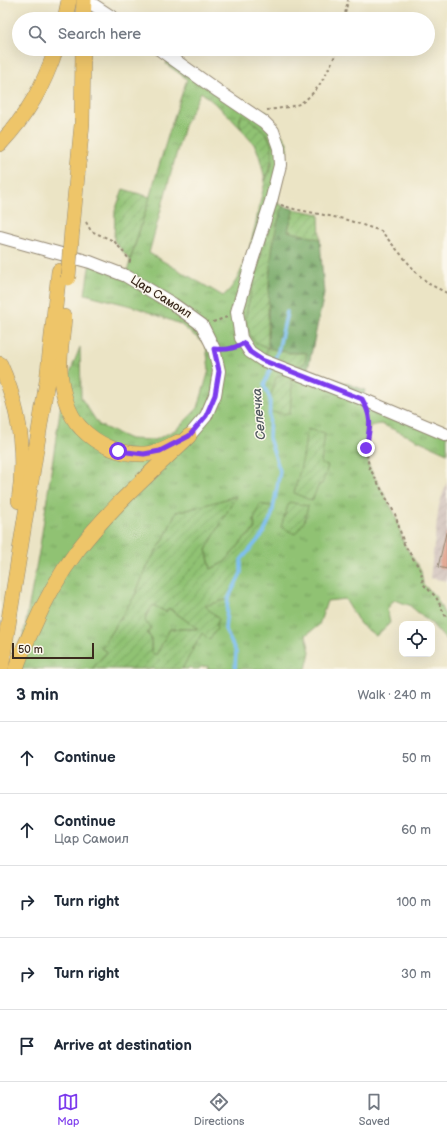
<!DOCTYPE html>
<html lang="en">
<head>
<meta charset="utf-8">
<style>
	body { margin:0; font-family:"Balsamiq Sans",sans-serif; background:#f6f6f7; color:#1f2937 }
	.controls { position:absolute; right:12px; bottom:12px; display:grid; overflow:hidden; border-radius:8px; box-shadow:0 4px 16px #0002 }
	.controls button { width:36px; height:36px; display:grid; place-items:center; padding:0; border:0; border-bottom:1px solid #e0e1e3; background:#fff; color:#1f2937; font:20px sans-serif }
	.scale { position:absolute; left:12px; bottom:10px; width:82px; box-sizing:border-box; padding-left:4px; border:2px solid #3b2a1e; border-top:0; font-size:11px; line-height:14px; white-space:nowrap; color:#3b2a1e; -webkit-text-stroke:3px #fbf7ec; paint-order:stroke }
	.stop { position:absolute; width:12px; height:12px; margin:-9px; border:3px solid #7c3aed; border-radius:50%; background:#fff }
	.stop.end { background:#7c3aed; border-color:#fff; box-shadow:0 1px 4px #0008 }
	.list { margin:0; padding:0; list-style:none }
	h2 { display:flex; justify-content:space-between; align-items:center; height:52px; margin:0; padding:0 16px; font-size:17px }
	h2 small { font-size:13px; font-weight:400; color:#747a83 }
	.list li { display:grid; grid-template-columns:26px 1fr auto; gap:12px; align-items:center; box-sizing:border-box; height:72px; padding:0 16px; border-top:1px solid #e0e1e3 }
	.list b { display:block; font-size:15px; white-space:nowrap }
	.list p { margin:0; font-size:13px; white-space:nowrap; color:#747a83 }
	.list em { font-size:13px; font-style:normal; color:#747a83 }
	.icon { flex:none; width:22px; height:22px; fill:none; stroke:currentColor; stroke-width:2; stroke-linecap:round; stroke-linejoin:round }
	.map { position:relative; flex:none; width:447px; height:669px; overflow:hidden }
	.search { position:absolute; background:#fff; box-shadow:0 4px 16px #0002; left:12px; right:12px; top:12px; height:44px; display:flex; align-items:center; gap:10px; box-sizing:border-box; padding:0 14px; border-radius:22px; color:#747a83; font-size:15px }
	.sheet { height:412px; background:#fff }
	nav { display:flex; justify-content:space-around; align-items:center; box-sizing:border-box; height:56px; border-top:1px solid #e0e1e3; background:#fff; font-size:11px; color:#747a83 }
	nav a { display:grid; justify-items:center; gap:2px }
	nav .on { color:#7c3aed }
	.map>svg:first-child { display:block }
</style>
</head>
<body>
<div class="map">
<svg width="447" height="669" viewBox="0 0 447 669">
	<defs>
		<pattern id="industrial-furrows" width="10" height="10" patternUnits="userSpaceOnUse"><rect width="10" height="10" fill="#cfc0ba"/><path d="M-1 1l2-2M0 10L10 0M9 11l2-2" fill="none" stroke="#b3a59f"/></pattern>
		<pattern id="grass-tufts" width="24" height="20" patternUnits="userSpaceOnUse"><rect width="24" height="20" fill="#90c273"/><path d="M3 7l-1-3M5 7V3M7 7l1-3M15 17l-1-3M17 17v-4M19 17l1-3" fill="none" stroke="#779e5e"/></pattern>
		<pattern id="forest-firs" width="22" height="20" patternUnits="userSpaceOnUse"><rect width="22" height="20" fill="#74a865"/><path d="M5 1l3.5 6h-7zM16 11l3.5 6h-7z" fill="#608953"/></pattern>
		<pattern id="garden-furrows" width="10" height="10" patternUnits="userSpaceOnUse"><rect width="10" height="10" fill="#90c273"/><path d="M-1 1l2-2M0 10L10 0M9 11l2-2" fill="none" stroke="#779e5e"/></pattern>
	</defs>
	<rect width="100%" height="100%" fill="#fbf7ec"/>
	<filter id="ink" filterUnits="userSpaceOnUse"><feTurbulence type="fractalNoise" baseFrequency=".025" numOctaves="2"/><feDisplacementMap in="SourceGraphic" scale="8" xChannelSelector="R" yChannelSelector="G"/><feConvolveMatrix kernelMatrix="1 2 1 2 8 2 1 2 1" color-interpolation-filters="sRGB"/></filter>
	<filter id="wash" filterUnits="userSpaceOnUse"><feTurbulence type="fractalNoise" baseFrequency=".012" numOctaves="4" result="noise"/><feDisplacementMap in="SourceGraphic" scale="16" xChannelSelector="R" yChannelSelector="G"/><feGaussianBlur stdDeviation="0.9" result="paint"/><feColorMatrix in="noise" values="0 0 0 0 0 0 0 0 0 0 0 0 0 0 0 0 0 1.4 0 .05"/><feComposite in="paint" operator="in"/></filter>
	<g filter="url(#wash)">
		<rect width="100%" height="100%" fill="#ebe4c5"/>
		<polygon fill="url(#industrial-furrows)" points="447,482 447,581 430,578 439,505"/>
		<g fill="url(#grass-tufts)" stroke="#667648" fill-rule="evenodd">
			<path d="M170,56l82,58 14,-3 22,33 -11,59 -24,81 2,58 13,6 -5,12 184,75v18l-66,-29 -11,2 -4,22 3,19 26,47 9,30 17,27 2,13 13,13 11,22v19l-2,1 -13,-15 -23,-19 -15,-5 -7,9 3,14 -14,13 -16,-12 -15,-25 -18,2 -8,24 -13,10 4,17 -4,17h-99l1,-3 -7,1 -2,2h-7l-2,-2 -2,2h-6l20,-37 3,-26 36,-33v-13l22,-26 -9,-14 1,9 -11,10 -19,23 -14,7 -5,-19 29,-53 -44,12 -15,3 -12,27 -14,22 -16,36 -33,51 6,4 -15,17h-73v-10l21,-113 23,-155 17,-44 1,51 18,27 31,14 25,1 22,-11 21,-21 11,-38 -3,-25 -26,-21 -45,-17 -50,-13 5,-32 36,13 45,-149 16,-47 -21,-15zM201,92l25,21 15,16 -1,-11 28,17c2,9 4,17 4,27 -1,7 -5,14 -7,20 -9,32 -15,93 -42,114l-74,-43 35,-127z"/>
			<path d="M153,605l13,7 2,-4 31,21h-29l-14,26 -5,-3v-14c-4,-5 -8,-15 -5,-22 1,-4 5,-8 7,-11z"/>
		</g>
		<path fill="url(#forest-firs)" stroke="#586942" d="M283,206l11,3 -6,22 32,8 4,55 -16,75 57,21 -3,9 -72,-28 17,-18h-18l-21,-5c0,-44 -1,-102 15,-142z"/>
		<g fill="url(#garden-furrows)" stroke="#667648" fill-rule="evenodd">
			<path d="M242,114c31,20 37,32 23,67 -2,-10 -4,-21 -8,-31 -4,-12 -24,-20 -15,-36z"/>
			<polygon points="123,189 150,197 130,260 114,241 115,211"/>
			<path d="M277,203l6,3c-16,40 -15,98 -15,142l21,5h18l-3,10 -14,8 2,16 -2,27 -21,-2 1,-13 6,-21 13,-7 -27,-11 6,-12 -13,-6 -5,-7 -5,-16 8,-35z"/>
			<polygon points="294,209 319,214 320,239 288,231"/>
			<polygon points="307,429 325,433 321,464 328,466 322,484 319,484 312,501 294,493 303,458"/>
			<path d="M236,496l-30,54 5,19 14,-7 19,-23 11,-9 -1,-10 6,-16 14,3 -2,8 -9,19 -22,26v13l-13,26 -23,7 14,13 -3,6 1,4 -8,11 -7,-7 -20,36h-90l15,-17 -6,-4 33,-51 16,-36 14,-22 12,-27 15,-3zM153,605l13,7 3,-4 29,21h-28l-14,26 -5,-3v-14l-4,-4 4,-6 -6,-7 1,-5z"/>
			<polygon points="289,502 308,506 304,522 295,534 281,527"/>
		</g>
		<g fill="none" stroke-linecap="round" stroke-linejoin="round">
			<polyline stroke="#7dbff2" stroke-width="3.5" points="235,669 236,652 225,629 228,599 241,573 241,560 263,534 272,515 280,471 269,438 270,399 264,385 278,351 287,312"/>
		</g>
		<g id="blocks">
			<polygon fill="#dd9882" points="446,533 447,533 447,569 438,567"/>
		</g>
	</g>
	<g filter="url(#ink)">
		<use href="#blocks" fill-opacity="0" stroke="#938772" stroke-width="1"/>
		<g fill="none" stroke-linecap="round" stroke-linejoin="round">
			<g stroke="#938772" stroke-width="14">
				<g id="minor">
					<polyline points="86,0 115,19"/>
					<polyline points="159,49 218,91 264,122 273,131 279,148 280,165 271,201 250,267 237,312 241,338 250,352 262,360 362,399 447,435"/>
					<polyline points="0,237 90,262 126,276 173,304 202,325 214,349 219,371 215,395 206,416 189,436"/>
				</g>
			</g>
			<g stroke="#938772" stroke-width="16">
				<g id="major">
					<polyline points="65,19 69,0"/>
					<polyline points="83,19 84,0"/>
					<path d="M0,144c28,-30 43,-57 56,-95"/>
					<polyline points="72,229 82,124 83,49"/>
					<path d="M64,317c-1,17 -5,36 -4,52 1,19 7,45 21,59 16,17 40,27 63,26 12,0 23,-7 34,-12"/>
					<path d="M0,364c20,44 26,89 19,137"/>
					<polyline points="1,669 47,381 59,271"/>
					<path d="M16,669c4,-14 10,-26 16,-39 12,-28 27,-55 45,-79 32,-42 74,-78 112,-115"/>
				</g>
			</g>
			<g stroke="#938772" stroke-width="2" stroke-dasharray="3 3" stroke-linecap="butt">
				<polyline points="344,19 348,0"/>
				<path d="M267,110c9,-1 27,-3 34,-7 19,-12 28,-35 37,-54"/>
				<polyline points="281,205 294,209 344,219 381,231 416,272 429,284 447,293"/>
				<polyline points="86,222 91,231 114,241 130,260 129,265"/>
				<polyline points="213,322 227,317"/>
				<polyline points="226,350 235,348"/>
				<polyline points="368,413 370,426 366,448 369,467 395,514 404,544 421,571 423,584 436,597 447,619"/>
			</g>
			<use href="#minor" stroke="#fff" stroke-width="12"/>
			<use href="#major" stroke="#eec569" stroke-width="15"/>
			<g stroke="#938772" stroke-width="16" stroke-linecap="butt">
				<polyline id="major-bridge" points="68,278 72,229"/>
			</g>
			<use href="#major-bridge" stroke="#eec569" stroke-width="15"/>
		</g>
	</g>
	<g fill="none" stroke-linecap="round" stroke-linejoin="round" filter="url(#ink)">
		<path stroke="#7c3aed" stroke-width="5" d="M118,451l26,3 16,-3 29,-15 17,-20 9,-21 4,-24 -5,-22c12,1 20,0 30,-6l6,9 12,8 100,39c11,19 8,28 4,49"/>
	</g>
	<g text-anchor="middle" dominant-baseline="central" stroke-width="3" stroke-linejoin="round" paint-order="stroke">
		<g font-size="12" fill="#3b2a1e" stroke="#fbf7ec">
			<text transform="translate(161 297) rotate(32)">Цар Самоил</text>
		</g>
		<g font-size="13" font-style="italic" fill="#4f575e" stroke="#fbf7ec">
			<text transform="translate(259 414) rotate(-95)">Селечка</text>
		</g>
	</g>
</svg>
<div class="controls">
<button><svg class="icon" aria-label="locate" viewBox="0 0 24 24"><circle cx="12" cy="12" r="6"/><path d="M12 2v4M12 18v4M2 12h4M18 12h4"/></svg></button>
</div>
<div class="scale">50 m</div>
<div class="stop" style="left:118px;top:451px"></div>
<div class="stop end" style="left:366px;top:448px"></div>
<div class="search"><svg class="icon" aria-label="search" viewBox="0 0 24 24"><circle cx="10" cy="10" r="6"/><path d="M15 15l6 6"/></svg>Search here</div>
</div>
<section class="sheet">
<h2>3 min<small>Walk · 240 m</small></h2>
<ul class="list">
<li><svg class="icon" aria-label="ahead" viewBox="0 0 24 24"><path d="M12 20V5M6 11l6-6 6 6"/></svg><div><b>Continue</b></div><em>50 m</em></li>
<li><svg class="icon" aria-label="ahead" viewBox="0 0 24 24"><path d="M12 20V5M6 11l6-6 6 6"/></svg><div><b>Continue</b><p>Цар Самоил</p></div><em>60 m</em></li>
<li><svg class="icon" aria-label="right" viewBox="0 0 24 24"><path d="M7 20v-9h11M14 6l5 5-5 5"/></svg><div><b>Turn right</b></div><em>100 m</em></li>
<li><svg class="icon" aria-label="right" viewBox="0 0 24 24"><path d="M7 20v-9h11M14 6l5 5-5 5"/></svg><div><b>Turn right</b></div><em>30 m</em></li>
<li><svg class="icon" aria-label="arrive" viewBox="0 0 24 24"><path d="M6 21V4h12l-3 4 3 4H6"/></svg><div><b>Arrive at destination</b></div></li>
</ul>
</section>
<nav>
<a class="on"><svg class="icon" aria-label="map" viewBox="0 0 24 24"><path d="M3 6l6-2 6 2 6-2v14l-6 2-6-2-6 2zM9 4v14M15 6v14"/></svg>Map</a>
<a><svg class="icon" aria-label="directions" viewBox="0 0 24 24"><path d="M12 3l9 9-9 9-9-9zM9 14v-3h6M13 9l2 2-2 2"/></svg>Directions</a>
<a><svg class="icon" aria-label="saved" viewBox="0 0 24 24"><path d="M7 4h10v16l-5-4-5 4z"/></svg>Saved</a>
</nav>
</body>
</html>
